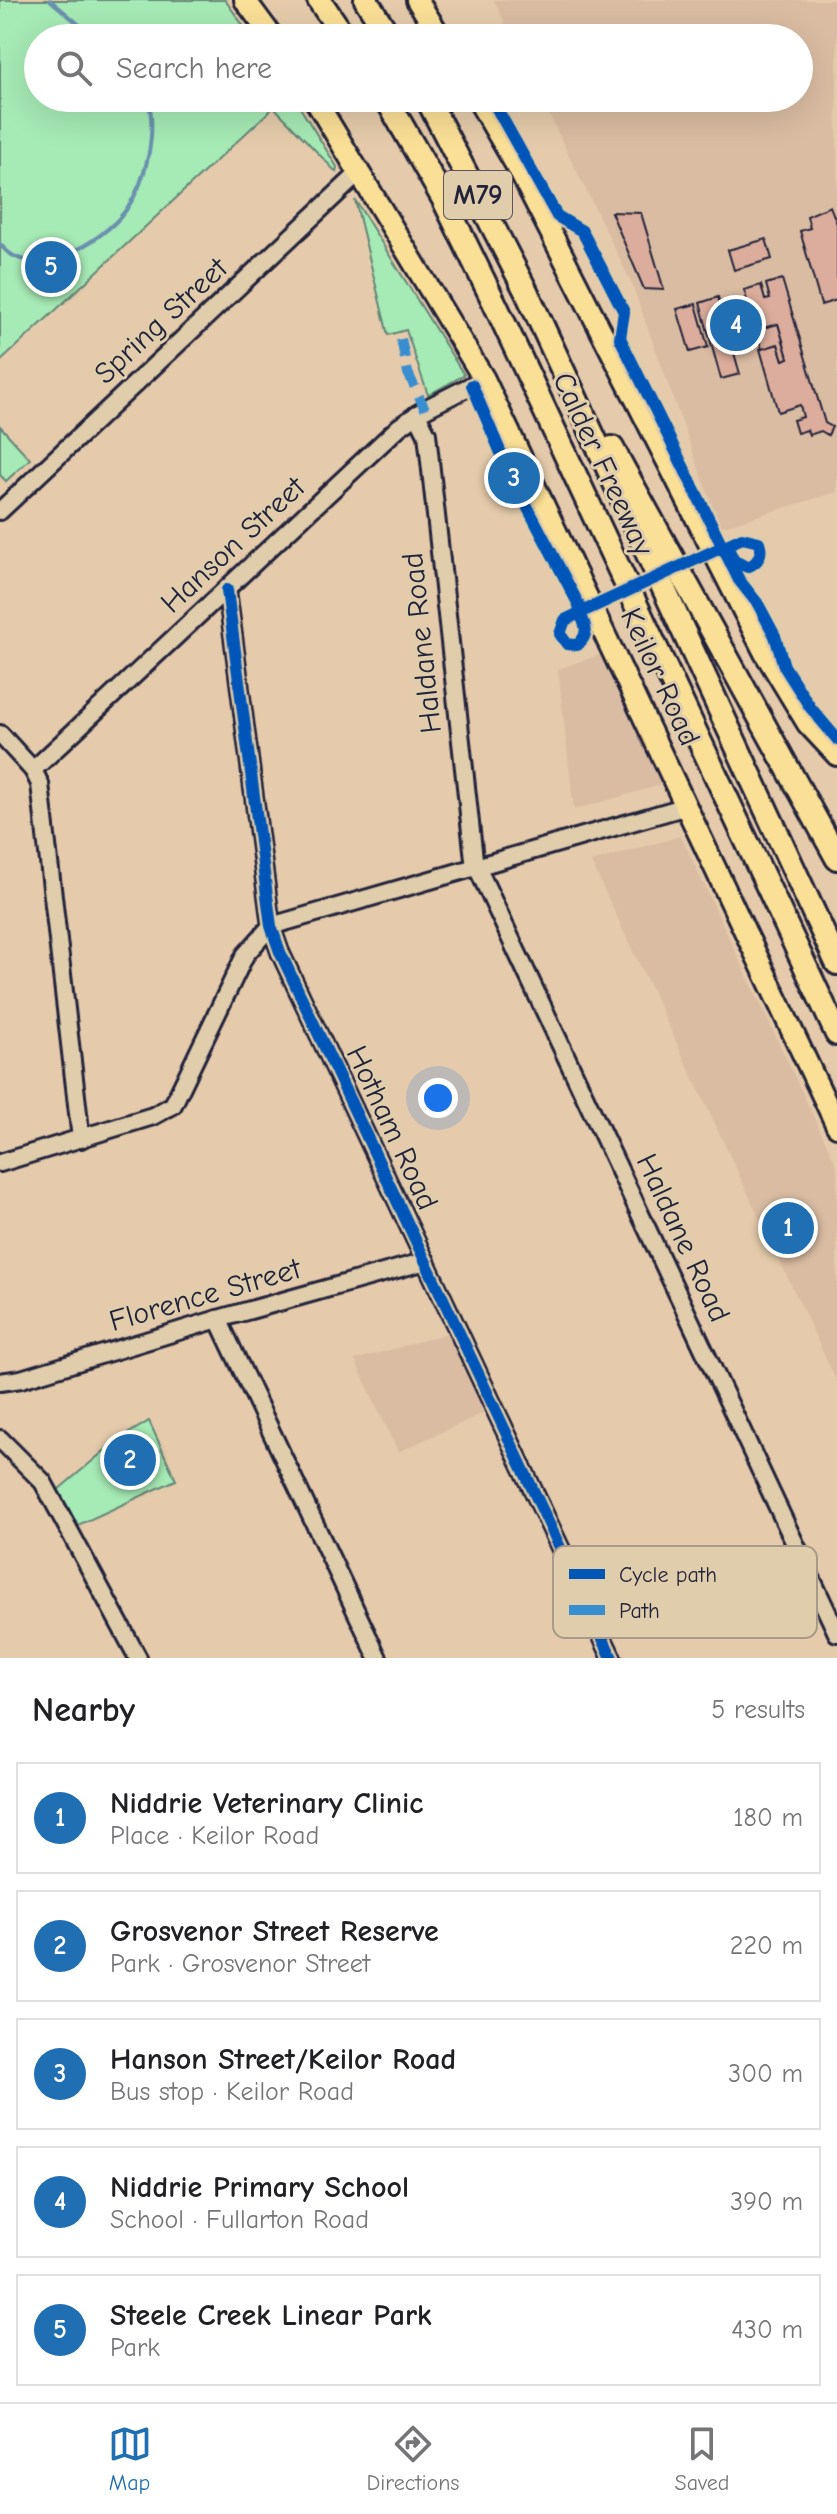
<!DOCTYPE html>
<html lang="en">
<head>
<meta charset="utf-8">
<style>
	body { margin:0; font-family:"Comic Neue",sans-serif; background:#f6f6f6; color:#202124 }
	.you { position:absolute; left:438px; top:1098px; width:28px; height:28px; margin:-20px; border:6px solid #fff; border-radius:50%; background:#1a73e8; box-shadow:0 0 0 12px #1a73e833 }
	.badge { display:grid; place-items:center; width:52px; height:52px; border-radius:50%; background:#1f6fb2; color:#fff; font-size:26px; font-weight:700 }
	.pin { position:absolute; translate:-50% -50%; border:4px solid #fff; box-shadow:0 2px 8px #0006 }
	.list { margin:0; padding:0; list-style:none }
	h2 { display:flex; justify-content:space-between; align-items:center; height:104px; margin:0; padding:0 32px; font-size:34px }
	h2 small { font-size:26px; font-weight:400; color:#757577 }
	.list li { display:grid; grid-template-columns:52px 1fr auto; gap:24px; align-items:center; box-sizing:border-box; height:112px; margin:0 16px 16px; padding:0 16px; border:2px solid #e0e0e0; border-radius:0px }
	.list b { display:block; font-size:30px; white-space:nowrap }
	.list p { margin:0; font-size:26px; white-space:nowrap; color:#757577 }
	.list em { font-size:26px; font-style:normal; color:#757577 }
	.icon { flex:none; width:44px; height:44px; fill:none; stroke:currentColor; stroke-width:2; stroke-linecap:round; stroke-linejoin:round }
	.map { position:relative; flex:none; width:837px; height:1658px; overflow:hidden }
	.search { position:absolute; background:#fff; box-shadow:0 8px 32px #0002; left:24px; right:24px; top:24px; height:88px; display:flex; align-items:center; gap:20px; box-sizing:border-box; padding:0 28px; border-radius:44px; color:#757577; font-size:30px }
	.sheet { height:744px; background:#fff }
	nav { display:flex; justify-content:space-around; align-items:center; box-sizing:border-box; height:112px; border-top:2px solid #e0e0e0; background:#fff; font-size:22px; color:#757577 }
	nav a { display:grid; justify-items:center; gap:4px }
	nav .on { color:#1f6fb2 }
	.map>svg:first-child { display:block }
</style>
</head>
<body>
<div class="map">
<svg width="837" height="1658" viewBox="0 0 837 1658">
	<rect width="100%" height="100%" fill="#e5cbab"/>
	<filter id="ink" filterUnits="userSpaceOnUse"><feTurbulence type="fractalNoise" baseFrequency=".0125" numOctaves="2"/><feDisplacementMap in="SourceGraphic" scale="16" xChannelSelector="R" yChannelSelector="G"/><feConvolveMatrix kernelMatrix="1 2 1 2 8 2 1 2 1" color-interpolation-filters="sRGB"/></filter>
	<g filter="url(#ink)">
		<g fill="#dabca2">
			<polygon points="494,0 837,0 837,492 720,527 631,282 541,98 799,98 799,38 512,38"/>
			<polygon points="602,654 664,784 574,810 558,669"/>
			<polygon points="681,836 837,1166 837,1382 591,862"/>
			<polygon points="451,1332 488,1411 398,1452 355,1360"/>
		</g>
		<g fill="#a6eab5" stroke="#648678" stroke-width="2">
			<polygon points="0,0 225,0 252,38 38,38 38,98 294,98 337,167 336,172 274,107 0,362"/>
			<polygon points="355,200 464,375 428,395 406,330 388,335"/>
			<polygon points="0,426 30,459 6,481 0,475"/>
			<polygon points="149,1421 176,1480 76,1526 58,1490 116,1441"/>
		</g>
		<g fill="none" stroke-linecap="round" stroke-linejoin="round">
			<g stroke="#6991ae" stroke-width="4">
				<polyline points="50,0 95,38"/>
				<path d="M0,244c30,41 103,-2 126,-34 21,-30 31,-77 22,-112"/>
			</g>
		</g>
		<g fill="#dcad9c" stroke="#22223b" stroke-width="2">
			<polygon points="830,206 837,224 837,300 821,305 800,231 810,228 807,216"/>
			<polygon points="611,212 641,213 664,290 644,289"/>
			<polygon points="766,239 772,259 734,270 728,250"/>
			<polygon points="782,279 825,423 832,427 828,435 821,431 809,435 807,430 797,433 793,420 803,417 800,405 778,412 760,349 778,344 783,360 788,358 778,324 756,331 744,290 761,285 765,300 770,299 766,284"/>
			<polygon points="718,297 740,374 721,379 700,303"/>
			<polygon points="696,304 708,347 690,352 677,309"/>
			<polygon points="778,324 788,358 783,360 778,344 762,349 758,336 731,344 729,337"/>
			<polygon points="798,1214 803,1232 778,1241 772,1224"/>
		</g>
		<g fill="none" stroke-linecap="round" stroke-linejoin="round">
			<g stroke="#22223b" stroke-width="22">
				<g id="minor">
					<polyline points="417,414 427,434 475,868"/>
					<polyline points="0,511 360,172"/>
					<polyline points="227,590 271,926 280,952 612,1658"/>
					<polyline points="0,734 33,770 40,784 81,1139"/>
					<polyline points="33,770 399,427 425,409 484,379"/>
					<polyline points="477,867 837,1633"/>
					<polyline points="0,1163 153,1116 173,1105 245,955 271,926 687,806"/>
					<polyline points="218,1319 378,1658"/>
					<polyline points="0,1382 21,1379 218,1319 426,1261"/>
					<polyline points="0,1439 43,1482 138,1658"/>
				</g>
			</g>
			<g stroke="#22223b" stroke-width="26">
				<g id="major">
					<polyline points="245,0 273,38"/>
					<polyline points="417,0 441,38"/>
					<polyline points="314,98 484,379 837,1126"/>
					<polyline points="477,98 519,170 765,653 808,724 837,755"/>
				</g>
			</g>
			<g stroke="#22223b" stroke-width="28">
				<g id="highway">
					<polyline points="319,0 345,38"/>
					<polyline points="366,0 390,38"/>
					<polyline points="386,98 443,198 495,304 837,1034"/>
					<polyline points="427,98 527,293 837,963"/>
					<polyline points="612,448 837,858"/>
				</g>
			</g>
			<use href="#minor" stroke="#e0cdab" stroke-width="16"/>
			<use href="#major" stroke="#fadf96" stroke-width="20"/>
			<use href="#highway" stroke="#fadf96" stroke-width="22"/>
			<polyline stroke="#398ed0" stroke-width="10" stroke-dasharray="20 10" stroke-linecap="butt" points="401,339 408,373 425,409"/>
			<g stroke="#e0cdab" stroke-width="17">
				<g id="cycleway">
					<polyline points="491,98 557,216 582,231 605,275 624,312 620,338 739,580 758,604 775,636 784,666 810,707 837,739"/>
					<path d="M472,385l37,87 71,135 -1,4c6,13 12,23 -2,34l-10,-1 -7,-10 5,-14 21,-10 156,-72 17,4c4,11 0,21 -12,25l-12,-6 -6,-10"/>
					<polyline points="227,590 271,926 280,952 612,1658"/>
				</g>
			</g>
			<use href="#cycleway" stroke="#0057b8" stroke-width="12"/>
		</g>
	</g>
	<g text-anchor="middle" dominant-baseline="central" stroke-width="6" stroke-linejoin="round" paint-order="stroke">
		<rect fill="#e0cdab" stroke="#5b555d" stroke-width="2" x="444" y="171" width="68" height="48" rx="6"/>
		<g font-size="28" font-weight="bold" fill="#22223b">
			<text x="478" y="195">M79</text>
		</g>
		<g font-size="30" fill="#22223b" stroke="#e0cdab">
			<text transform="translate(161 321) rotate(-43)">Spring Street</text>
			<text transform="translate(603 464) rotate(65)">Calder Freeway</text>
			<text transform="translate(233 545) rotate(-43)">Hanson Street</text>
			<text transform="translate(422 643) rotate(-96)">Haldane Road</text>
			<text transform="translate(660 677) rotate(65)">Keilor Road</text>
			<text transform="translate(392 1128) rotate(65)">Hotham Road</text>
			<text transform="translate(683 1238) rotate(65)">Haldane Road</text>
			<text transform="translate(205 1295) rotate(-16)">Florence Street</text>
		</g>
	</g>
	<rect x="553" y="1546" width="264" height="92" rx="12" fill="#e0cdab" stroke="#a79a89" stroke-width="2"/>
	<rect x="569" y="1569" width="36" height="10" fill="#0057b8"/>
	<rect x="569" y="1605" width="36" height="10" fill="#398ed0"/>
	<g font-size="22" fill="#22223b">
		<text x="619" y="1582">Cycle path</text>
		<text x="619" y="1618">Path</text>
	</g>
</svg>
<div class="you"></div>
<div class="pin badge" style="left:788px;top:1228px">1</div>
<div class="pin badge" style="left:130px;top:1460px">2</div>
<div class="pin badge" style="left:514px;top:478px">3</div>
<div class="pin badge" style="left:736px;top:325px">4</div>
<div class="pin badge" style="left:51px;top:267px">5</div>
<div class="search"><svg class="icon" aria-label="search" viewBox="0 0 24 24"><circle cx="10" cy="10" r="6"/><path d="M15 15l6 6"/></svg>Search here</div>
</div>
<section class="sheet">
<h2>Nearby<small>5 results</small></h2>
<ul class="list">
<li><span class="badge">1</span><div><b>Niddrie Veterinary Clinic</b><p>Place · Keilor Road</p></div><em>180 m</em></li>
<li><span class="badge">2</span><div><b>Grosvenor Street Reserve</b><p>Park · Grosvenor Street</p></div><em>220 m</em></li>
<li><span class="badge">3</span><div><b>Hanson Street/Keilor Road</b><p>Bus stop · Keilor Road</p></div><em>300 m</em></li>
<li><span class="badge">4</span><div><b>Niddrie Primary School</b><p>School · Fullarton Road</p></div><em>390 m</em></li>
<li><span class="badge">5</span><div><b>Steele Creek Linear Park</b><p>Park</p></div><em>430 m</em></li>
</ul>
</section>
<nav>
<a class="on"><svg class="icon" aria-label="map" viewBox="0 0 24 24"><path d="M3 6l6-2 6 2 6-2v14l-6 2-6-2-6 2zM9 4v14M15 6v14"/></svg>Map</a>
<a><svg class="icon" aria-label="directions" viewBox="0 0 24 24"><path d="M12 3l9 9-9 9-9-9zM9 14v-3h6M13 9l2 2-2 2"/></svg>Directions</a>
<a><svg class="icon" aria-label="saved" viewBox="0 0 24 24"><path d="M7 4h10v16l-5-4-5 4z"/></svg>Saved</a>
</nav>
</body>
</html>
